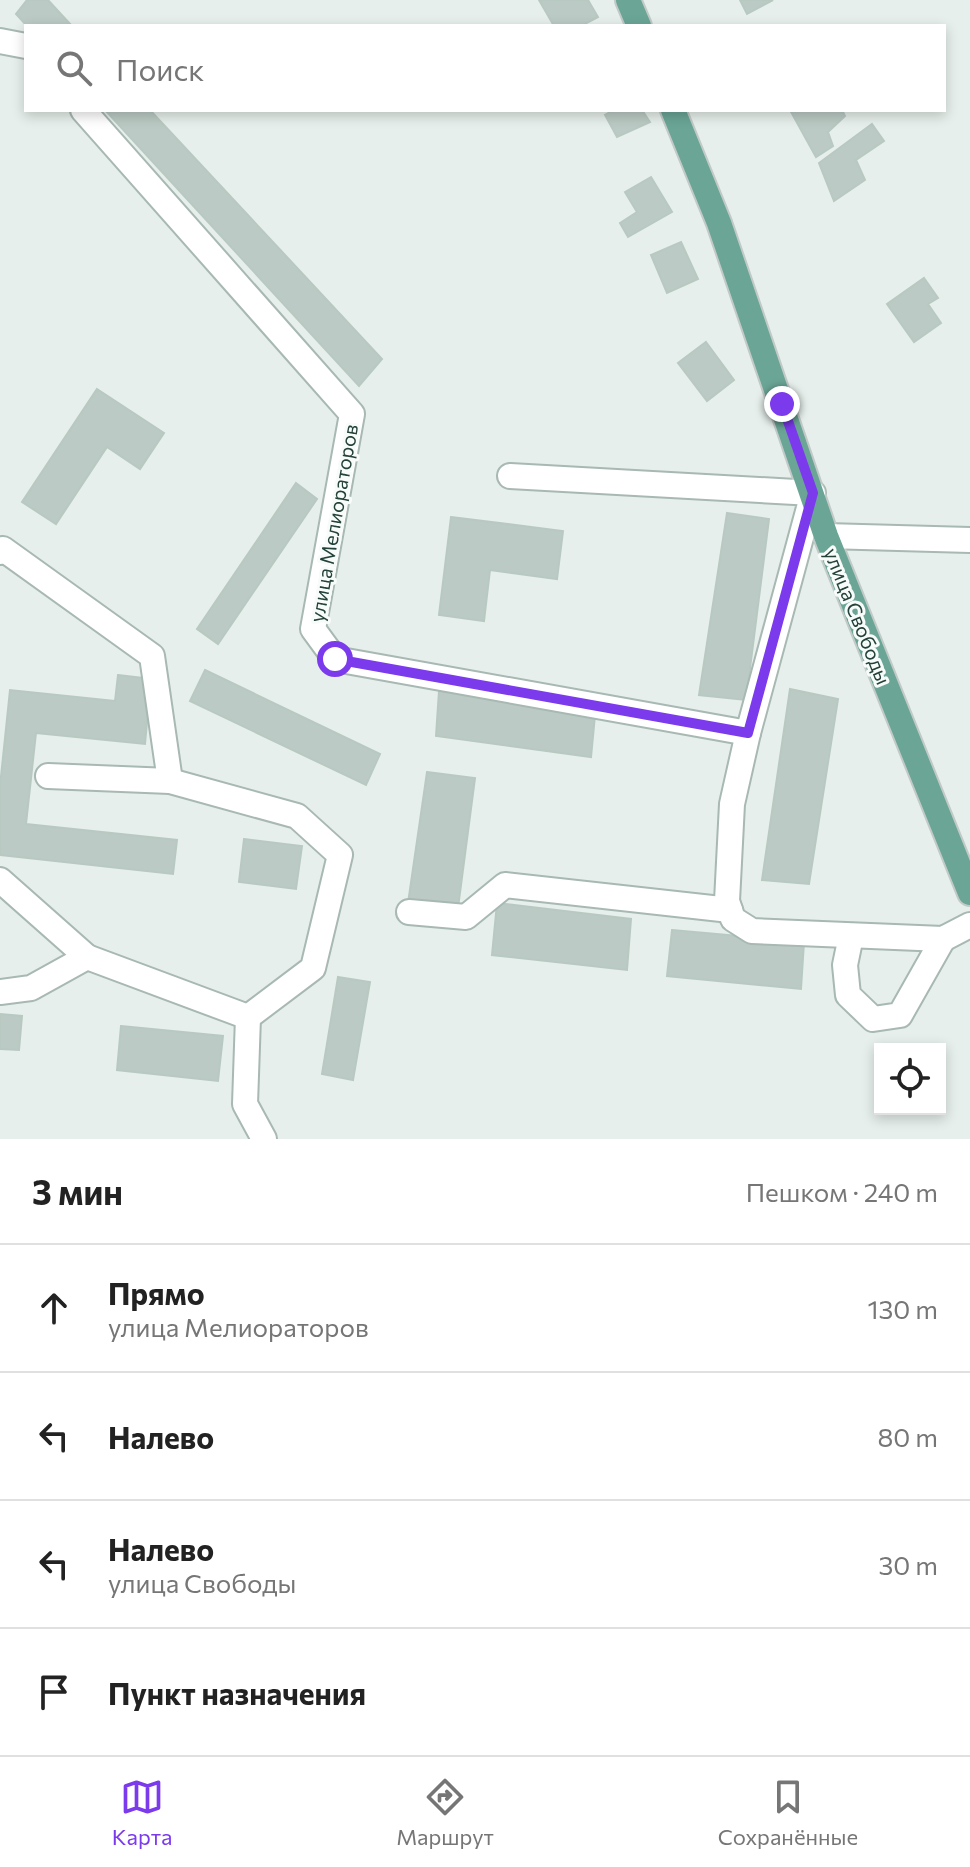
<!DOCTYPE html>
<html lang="ru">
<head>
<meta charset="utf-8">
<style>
	body { margin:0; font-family:Commissioner,sans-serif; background:#f6f6f6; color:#222 }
	.controls { position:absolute; right:24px; bottom:24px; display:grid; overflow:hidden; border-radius:0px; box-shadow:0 4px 12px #0003 }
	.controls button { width:72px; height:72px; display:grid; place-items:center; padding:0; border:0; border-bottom:2px solid #e0e0e0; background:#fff; color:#222; font:40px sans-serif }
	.stop { position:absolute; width:24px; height:24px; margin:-18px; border:6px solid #7c3aed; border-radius:50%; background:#fff }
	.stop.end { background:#7c3aed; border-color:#fff; box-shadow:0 2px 8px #0008 }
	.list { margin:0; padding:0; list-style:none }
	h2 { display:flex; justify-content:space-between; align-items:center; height:104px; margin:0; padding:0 32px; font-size:34px }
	h2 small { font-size:26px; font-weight:400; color:#767676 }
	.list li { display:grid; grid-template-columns:52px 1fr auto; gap:24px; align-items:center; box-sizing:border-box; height:128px; padding:0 32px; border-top:2px solid #e0e0e0 }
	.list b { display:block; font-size:30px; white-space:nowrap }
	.list p { margin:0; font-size:26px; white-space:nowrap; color:#767676 }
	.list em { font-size:26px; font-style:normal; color:#767676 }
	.icon { flex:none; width:44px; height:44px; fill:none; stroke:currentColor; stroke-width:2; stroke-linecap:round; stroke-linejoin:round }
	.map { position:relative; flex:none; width:970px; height:1139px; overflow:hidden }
	.search { position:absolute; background:#fff; box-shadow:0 4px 12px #0003; left:24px; right:24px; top:24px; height:88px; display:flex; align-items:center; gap:20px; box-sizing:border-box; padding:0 28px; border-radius:0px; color:#767676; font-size:30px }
	.sheet { height:616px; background:#fff }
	nav { display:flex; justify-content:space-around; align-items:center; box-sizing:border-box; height:112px; border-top:2px solid #e0e0e0; background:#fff; font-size:22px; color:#767676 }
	nav a { display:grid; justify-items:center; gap:4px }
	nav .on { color:#7c3aed }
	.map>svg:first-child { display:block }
</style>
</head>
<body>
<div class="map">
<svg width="970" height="1139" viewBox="0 0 970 1139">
	<rect width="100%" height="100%" fill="#e6efeb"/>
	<g fill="#bbcac4" stroke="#b8c9c2" stroke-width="2">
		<polygon points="27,0 48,0 72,26 27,26 16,14"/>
		<polygon points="539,0 588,0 598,17 581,26 554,26"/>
		<polygon points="740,0 773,0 747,14"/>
		<polygon points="105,110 150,110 382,359 359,386"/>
		<polygon points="614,110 642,110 650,122 617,137 605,115"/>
		<polygon points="790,110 842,110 845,116 828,132 833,146 816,157"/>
		<polygon points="872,124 884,141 856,160 865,180 834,201 819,163"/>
		<polygon points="651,177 672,212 628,237 620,223 637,212 625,192"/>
		<polygon points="681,242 698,279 667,293 651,255"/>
		<polygon points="924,278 938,298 928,304 941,323 914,342 887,304"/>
		<polygon points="706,342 734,380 707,401 678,363"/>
		<polygon points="97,389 164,433 140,469 107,447 56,524 22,502"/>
		<polygon points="296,483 317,499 218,644 197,629"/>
		<polygon points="727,513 769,519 746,700 699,695"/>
		<polygon points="451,517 563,531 557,579 490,570 484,621 439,615"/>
		<polygon points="205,670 380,754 366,785 190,701"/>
		<polygon points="118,675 151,679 145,744 36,733 26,824 177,840 173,874 0,855 0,786 10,690 115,701"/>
		<polygon points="790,689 838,699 809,884 762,880"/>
		<polygon points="439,691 595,715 591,757 436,736"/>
		<polygon points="427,772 475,778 458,908 408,903"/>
		<polygon points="244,839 302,846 296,889 239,882"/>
		<polygon points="497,903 631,919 627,970 492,955"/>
		<polygon points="672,930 804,942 801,989 667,976"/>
		<polygon points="338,977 370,982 353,1080 322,1074"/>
		<polygon points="0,1014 22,1016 19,1050 0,1049"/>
		<polygon points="121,1026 223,1036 218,1081 117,1070"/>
	</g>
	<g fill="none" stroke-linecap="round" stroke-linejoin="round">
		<g stroke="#a8b8b2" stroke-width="28">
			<g id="minor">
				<polyline points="0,41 26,46"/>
				<polyline points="83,110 352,414 313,629 335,659 748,733"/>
				<polyline points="510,476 813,493 748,733 732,804 727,901 733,919 752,931 943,939 970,925"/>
				<polyline points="826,536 970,540"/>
				<polyline points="0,552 3,549 152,656 170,781"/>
				<polyline points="48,776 170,781 297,816 340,855 313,968 248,1017"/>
				<polyline points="0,880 87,957"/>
				<polyline points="409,912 466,917 505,885 730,910"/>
				<polyline points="851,936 845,965 848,995 873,1019 900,1015 943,939"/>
				<polyline points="0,992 31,988 87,957 248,1017"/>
				<polyline points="248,1017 245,1104 264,1139"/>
			</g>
		</g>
		<g stroke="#c2cac8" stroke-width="28">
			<g id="major">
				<polyline points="628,0 639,26"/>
				<polyline points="673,110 719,223 826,536 970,893"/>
			</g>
		</g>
		<use href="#minor" stroke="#fff" stroke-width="24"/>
		<use href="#major" stroke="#6aa596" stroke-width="24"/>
	</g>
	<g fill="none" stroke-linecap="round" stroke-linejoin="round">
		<polyline stroke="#7c3aed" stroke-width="10" points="335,659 748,733 813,493 782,404"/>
	</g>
	<g text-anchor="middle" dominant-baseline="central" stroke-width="6" stroke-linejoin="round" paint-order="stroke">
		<g font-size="20" fill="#24423a" stroke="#f7fbf9">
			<text transform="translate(333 523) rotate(-80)">улица Мелиораторов</text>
			<text transform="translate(858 616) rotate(68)">улица Свободы</text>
		</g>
	</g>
</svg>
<div class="controls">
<button><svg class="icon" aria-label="locate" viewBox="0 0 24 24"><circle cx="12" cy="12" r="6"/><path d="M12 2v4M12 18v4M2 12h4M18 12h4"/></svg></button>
</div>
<div class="stop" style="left:335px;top:659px"></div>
<div class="stop end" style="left:782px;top:404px"></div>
<div class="search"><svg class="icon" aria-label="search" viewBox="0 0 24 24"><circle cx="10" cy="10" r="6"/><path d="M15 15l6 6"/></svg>Поиск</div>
</div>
<section class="sheet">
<h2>3 мин<small>Пешком · 240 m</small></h2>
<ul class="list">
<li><svg class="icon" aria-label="ahead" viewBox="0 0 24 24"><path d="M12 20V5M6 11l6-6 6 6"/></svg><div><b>Прямо</b><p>улица Мелиораторов</p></div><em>130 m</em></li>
<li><svg class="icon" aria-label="left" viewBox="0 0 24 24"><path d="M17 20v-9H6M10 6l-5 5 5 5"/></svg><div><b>Налево</b></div><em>80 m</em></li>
<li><svg class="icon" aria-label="left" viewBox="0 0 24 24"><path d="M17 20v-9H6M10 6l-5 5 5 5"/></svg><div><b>Налево</b><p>улица Свободы</p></div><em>30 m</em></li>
<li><svg class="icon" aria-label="arrive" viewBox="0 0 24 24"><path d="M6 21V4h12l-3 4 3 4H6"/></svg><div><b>Пункт назначения</b></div></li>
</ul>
</section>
<nav>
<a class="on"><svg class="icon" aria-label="map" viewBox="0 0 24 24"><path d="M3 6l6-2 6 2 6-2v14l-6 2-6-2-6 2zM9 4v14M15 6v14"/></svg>Карта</a>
<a><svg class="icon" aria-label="directions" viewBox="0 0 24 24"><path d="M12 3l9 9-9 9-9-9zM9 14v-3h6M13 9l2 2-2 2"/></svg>Маршрут</a>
<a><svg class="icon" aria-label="saved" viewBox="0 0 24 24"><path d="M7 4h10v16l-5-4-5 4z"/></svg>Сохранённые</a>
</nav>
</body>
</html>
